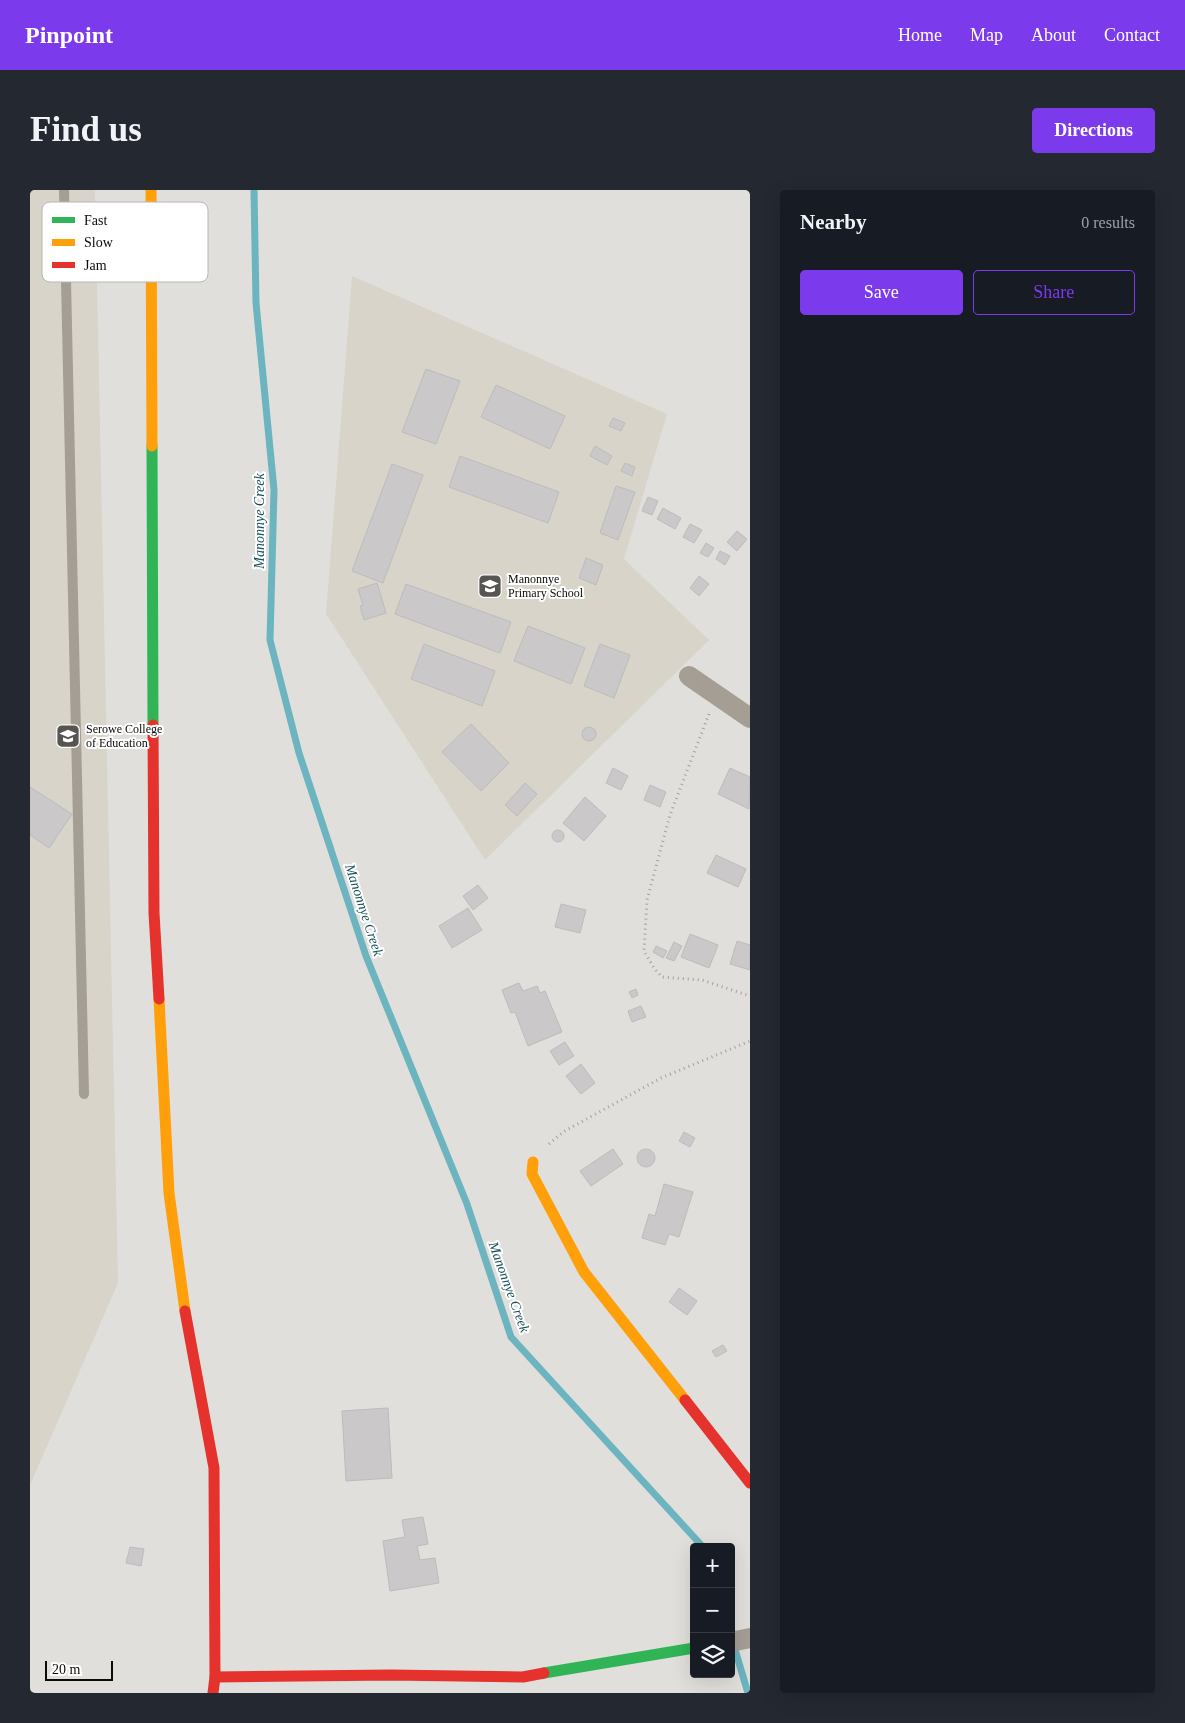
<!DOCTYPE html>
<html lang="en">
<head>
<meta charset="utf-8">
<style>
	body { margin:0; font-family:"Times New Roman",serif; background:#242831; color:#f1f3f6 }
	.controls { position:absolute; right:15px; bottom:15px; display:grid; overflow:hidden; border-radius:5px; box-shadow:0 5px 20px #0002 }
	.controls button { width:45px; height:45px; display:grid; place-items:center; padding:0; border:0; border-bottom:1px solid #363941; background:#171b24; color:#f1f3f6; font:25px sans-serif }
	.scale { position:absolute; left:15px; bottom:12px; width:68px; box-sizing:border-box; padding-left:5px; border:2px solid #0c0b09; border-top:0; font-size:14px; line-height:18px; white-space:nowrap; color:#0c0b09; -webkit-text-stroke:4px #fff; paint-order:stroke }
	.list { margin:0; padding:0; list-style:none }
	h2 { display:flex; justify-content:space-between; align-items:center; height:65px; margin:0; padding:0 20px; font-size:21px }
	h2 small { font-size:16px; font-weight:400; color:#9ea1a6 }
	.actions { display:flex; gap:10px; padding:15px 20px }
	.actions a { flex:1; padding:11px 0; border:1px solid #7c3aed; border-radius:5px; text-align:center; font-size:18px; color:#7c3aed }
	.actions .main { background:#7c3aed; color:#fff }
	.icon { flex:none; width:28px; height:28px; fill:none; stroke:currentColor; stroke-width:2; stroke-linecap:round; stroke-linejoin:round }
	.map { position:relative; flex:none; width:720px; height:1503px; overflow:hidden; border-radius:5px }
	header { display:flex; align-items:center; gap:30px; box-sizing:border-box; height:70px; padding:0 25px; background:#7c3aed; color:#fff }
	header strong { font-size:24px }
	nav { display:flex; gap:28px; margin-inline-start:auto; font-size:18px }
	.intro { display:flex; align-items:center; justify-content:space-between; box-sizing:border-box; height:120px; padding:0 30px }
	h1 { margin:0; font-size:35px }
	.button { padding:12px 22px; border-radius:5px; background:#7c3aed; color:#fff; font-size:18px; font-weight:700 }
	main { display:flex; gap:30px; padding:0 30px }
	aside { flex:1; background:#171b24; border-radius:5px; box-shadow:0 5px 20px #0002 }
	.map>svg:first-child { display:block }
</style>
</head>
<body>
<header>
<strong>Pinpoint</strong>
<nav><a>Home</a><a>Map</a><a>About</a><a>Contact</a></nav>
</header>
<div class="intro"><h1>Find us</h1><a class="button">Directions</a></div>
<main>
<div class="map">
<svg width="720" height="1503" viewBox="0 0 720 1503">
	<rect width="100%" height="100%" fill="#e1dfdb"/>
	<g fill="#d8d4ca">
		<polygon points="0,0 65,0 88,1093 0,1295"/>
		<polygon points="322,86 637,224 594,369 679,450 455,670 296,424"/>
	</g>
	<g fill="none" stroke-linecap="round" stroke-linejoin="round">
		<g stroke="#6bb4c0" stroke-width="7">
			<polyline points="224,0 226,113 244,300 240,450 269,563 336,766 437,1014 481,1147 673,1357"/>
			<polyline points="703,1453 718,1503"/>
		</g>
	</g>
	<g fill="#cac8c8" stroke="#bdbbbb">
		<polygon points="396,179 430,191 406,254 372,242"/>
		<polygon points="466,195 535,226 520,259 451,227"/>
		<polygon points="583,228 595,233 591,241 579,236"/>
		<polygon points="565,256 582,266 577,275 560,266"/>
		<polygon points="430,266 529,302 518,333 419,297"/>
		<polygon points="595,273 605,277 602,286 591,281"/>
		<polygon points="362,274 393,285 353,393 322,381"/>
		<polygon points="586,296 605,302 588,350 570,343"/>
		<polygon points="618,307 628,311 622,325 612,321"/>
		<polygon points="633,318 651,328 645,339 627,329"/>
		<polygon points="660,334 672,340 664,353 653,347"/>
		<polygon points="707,341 717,349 707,361 697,352"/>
		<polygon points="676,353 684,358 678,367 670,363"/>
		<polygon points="690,361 700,366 695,375 686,369"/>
		<polygon points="556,368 573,375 566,395 549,388"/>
		<polygon points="669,386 679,394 669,406 660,398"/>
		<polygon points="347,393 356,423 334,430 330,416 333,415 328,399"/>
		<polygon points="376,394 481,432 470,463 365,424"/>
		<polygon points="498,436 555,458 541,494 484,471"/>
		<polygon points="394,454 465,481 452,516 381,489"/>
		<polygon points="570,454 600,465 584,508 554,496"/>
		<polygon points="441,534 479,573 451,601 412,562"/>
		<circle cx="559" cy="544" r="7"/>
		<polygon points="583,578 598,586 591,600 576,593"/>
		<polygon points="700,578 720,587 719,619 688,604"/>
		<polygon points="495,593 507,604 487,626 475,615"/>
		<polygon points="620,595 636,602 630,617 614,610"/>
		<polygon points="0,597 42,624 19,658 0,645"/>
		<polygon points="555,607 576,626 554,651 533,633"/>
		<circle cx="528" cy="646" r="6"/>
		<polygon points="686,665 716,679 708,697 677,683"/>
		<polygon points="448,695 458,708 443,720 433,706"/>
		<polygon points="531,714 556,720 550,743 525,737"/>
		<polygon points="438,718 452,740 422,758 409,736"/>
		<polygon points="660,744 688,755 679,778 651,767"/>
		<polygon points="707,751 720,755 720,780 700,774"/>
		<polygon points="644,752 652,756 644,771 636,768"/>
		<polygon points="626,756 637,761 633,768 623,762"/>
		<polygon points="489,793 493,801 507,796 510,803 515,801 532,842 498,856 485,822 481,823 472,800"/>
		<polygon points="606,799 608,805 602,808 599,802"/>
		<polygon points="611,816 616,827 602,832 598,821"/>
		<polygon points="535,852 544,866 529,875 520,861"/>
		<polygon points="551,874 565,893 551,904 536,886"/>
		<polygon points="654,942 665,948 660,957 649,951"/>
		<circle cx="616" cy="968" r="9"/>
		<polygon points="583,959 593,974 561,996 550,981"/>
		<polygon points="634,994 663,1002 649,1047 639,1044 635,1055 612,1048 619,1024 625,1026"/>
		<polygon points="649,1098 667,1111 657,1125 639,1112"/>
		<polygon points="693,1155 697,1161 686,1167 682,1161"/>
		<polygon points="358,1218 362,1288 316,1291 312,1221"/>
		<polygon points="393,1327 398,1354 387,1356 390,1370 405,1368 409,1393 360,1401 353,1351 375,1347 372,1330"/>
		<polygon points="100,1357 114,1359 111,1376 96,1373"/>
	</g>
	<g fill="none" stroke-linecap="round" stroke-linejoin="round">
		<g stroke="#a6a19a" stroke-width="3" stroke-dasharray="1 4" stroke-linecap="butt">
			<polyline points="679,524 640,625 617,710 614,761 624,778 632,787 672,790 720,806"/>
			<polyline points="519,954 533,942 631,888 720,851"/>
		</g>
		<g stroke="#a59e95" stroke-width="10">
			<polyline points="34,0 54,904"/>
			<polyline points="36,82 120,83"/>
		</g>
		<g stroke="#a59e95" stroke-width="20">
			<polyline points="659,486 720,528"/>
			<polyline points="701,1452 720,1448"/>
		</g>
		<g stroke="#30b455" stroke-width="11">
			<polyline points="122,256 123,535"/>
			<polyline points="514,1483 664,1458"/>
		</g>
		<g stroke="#ff9f0a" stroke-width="11">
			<polyline points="121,0 122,256"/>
			<polyline points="129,809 139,1003 155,1121"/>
			<polyline points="503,972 502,984 554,1082 655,1210"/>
		</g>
		<g stroke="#e5322d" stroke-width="11">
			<polyline points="123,535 124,723 129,809"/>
			<polyline points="155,1121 184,1278 185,1487 183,1503"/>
			<polyline points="655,1210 720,1293"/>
			<polyline points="185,1487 361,1485 493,1487 514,1483"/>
		</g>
	</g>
	<defs>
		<g id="school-square" transform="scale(1.25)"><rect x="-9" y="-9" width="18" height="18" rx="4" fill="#575552" stroke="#fff"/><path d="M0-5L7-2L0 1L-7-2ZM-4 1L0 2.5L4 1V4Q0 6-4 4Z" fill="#fff"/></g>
		<g id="university-square" transform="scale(1.25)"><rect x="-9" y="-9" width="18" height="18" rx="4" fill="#575552" stroke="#fff"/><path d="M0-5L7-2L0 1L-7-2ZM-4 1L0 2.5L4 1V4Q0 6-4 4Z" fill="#fff"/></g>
	</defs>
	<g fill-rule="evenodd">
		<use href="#school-square" x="460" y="396"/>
		<use href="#university-square" x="38" y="546"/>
	</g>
	<g text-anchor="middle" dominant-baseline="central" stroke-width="4" stroke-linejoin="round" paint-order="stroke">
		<g font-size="12" fill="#0c0b09" stroke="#fff" text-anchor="start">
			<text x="478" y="389">Manonnye<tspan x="478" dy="14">Primary School</tspan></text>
			<text x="56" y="539">Serowe College<tspan x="56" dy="14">of Education</tspan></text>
		</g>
		<g font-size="14" font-style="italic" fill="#134f59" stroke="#fff">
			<text transform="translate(229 331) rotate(-90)">Manonnye Creek</text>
			<text transform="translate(334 720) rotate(72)">Manonnye Creek</text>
			<text transform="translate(479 1097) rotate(70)">Manonnye Creek</text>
		</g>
	</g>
	<rect x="12" y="12" width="166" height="80" rx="8" fill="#fff" stroke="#b6b6b5" stroke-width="1"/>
	<rect x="22" y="27" width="23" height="6" fill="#30b455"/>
	<rect x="22" y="49" width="23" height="7" fill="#ff9f0a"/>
	<rect x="22" y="72" width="23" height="6" fill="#e5322d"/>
	<g font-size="14" fill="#0c0b09">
		<text x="54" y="35">Fast</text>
		<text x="54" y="57">Slow</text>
		<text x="54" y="80">Jam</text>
	</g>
</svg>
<div class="controls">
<button>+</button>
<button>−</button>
<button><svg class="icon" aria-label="layers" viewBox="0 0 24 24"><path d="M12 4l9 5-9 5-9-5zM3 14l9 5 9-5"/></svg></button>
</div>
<div class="scale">20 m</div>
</div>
<aside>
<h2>Nearby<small>0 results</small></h2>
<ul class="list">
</ul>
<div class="actions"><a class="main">Save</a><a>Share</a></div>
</aside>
</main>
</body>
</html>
